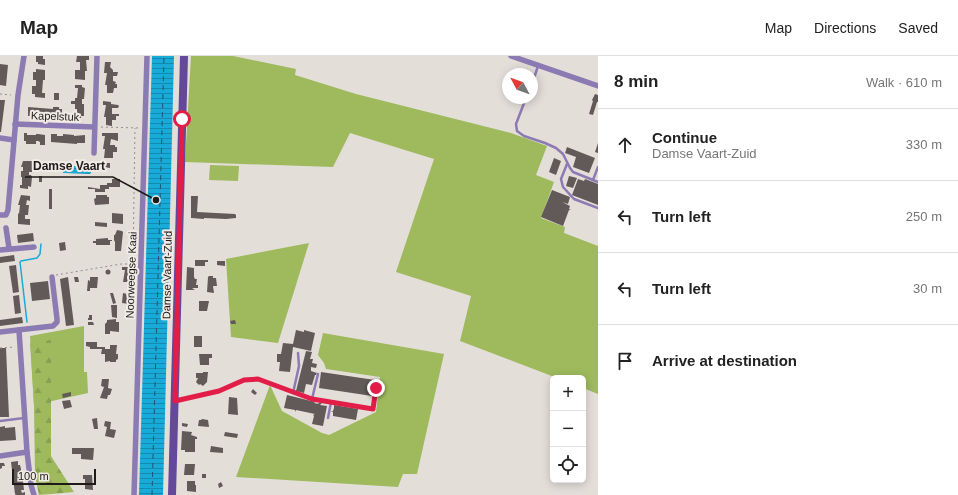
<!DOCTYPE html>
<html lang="en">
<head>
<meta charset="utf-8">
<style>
	body { margin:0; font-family:Arial,sans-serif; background:#f6f6f6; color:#222 }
	.controls { position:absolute; right:12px; bottom:12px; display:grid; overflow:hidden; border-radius:6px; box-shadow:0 2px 10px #0003 }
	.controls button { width:36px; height:36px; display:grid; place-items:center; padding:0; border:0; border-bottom:1px solid #e0e0e0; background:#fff; color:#222; font:20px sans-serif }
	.compass { position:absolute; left:502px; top:12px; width:36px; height:36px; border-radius:50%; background:#fff; box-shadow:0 2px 10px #0003; rotate:311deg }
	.scale { position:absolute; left:12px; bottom:10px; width:84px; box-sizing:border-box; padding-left:4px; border:2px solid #1d1a19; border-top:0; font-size:11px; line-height:14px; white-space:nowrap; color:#1d1a19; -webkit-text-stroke:3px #f1ebe6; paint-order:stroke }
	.stop { position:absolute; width:12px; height:12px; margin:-9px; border:3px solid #e11d48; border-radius:50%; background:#fff }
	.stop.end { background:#e11d48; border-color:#fff; box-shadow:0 1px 4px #0008 }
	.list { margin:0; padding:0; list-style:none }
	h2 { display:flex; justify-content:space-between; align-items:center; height:52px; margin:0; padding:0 16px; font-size:17px }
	h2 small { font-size:13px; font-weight:400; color:#767676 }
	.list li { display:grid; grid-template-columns:26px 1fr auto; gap:12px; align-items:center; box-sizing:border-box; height:72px; padding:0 16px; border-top:1px solid #e0e0e0 }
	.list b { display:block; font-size:15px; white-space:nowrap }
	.list p { margin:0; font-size:13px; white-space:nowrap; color:#767676 }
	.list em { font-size:13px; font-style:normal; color:#767676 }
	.icon { flex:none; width:22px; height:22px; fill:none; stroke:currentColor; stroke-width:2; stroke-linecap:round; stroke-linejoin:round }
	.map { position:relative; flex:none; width:598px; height:439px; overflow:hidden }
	header { display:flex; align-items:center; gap:24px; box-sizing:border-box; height:56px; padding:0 20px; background:#fff; border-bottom:1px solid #e0e0e0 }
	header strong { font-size:19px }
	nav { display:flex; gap:22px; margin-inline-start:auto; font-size:14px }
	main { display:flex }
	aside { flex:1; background:#fff }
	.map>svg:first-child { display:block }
</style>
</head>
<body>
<header>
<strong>Map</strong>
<nav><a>Map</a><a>Directions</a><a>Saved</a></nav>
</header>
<main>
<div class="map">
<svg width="598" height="439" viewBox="0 0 598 439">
	<defs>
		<pattern id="forest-firs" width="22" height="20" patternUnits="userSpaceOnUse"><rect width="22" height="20" fill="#9eba5d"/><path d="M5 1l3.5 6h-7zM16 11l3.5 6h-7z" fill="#889f50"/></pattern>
		<pattern id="water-rules" width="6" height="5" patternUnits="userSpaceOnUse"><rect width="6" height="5" fill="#18aad9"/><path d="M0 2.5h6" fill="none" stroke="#158aaf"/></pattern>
	</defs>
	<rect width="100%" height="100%" fill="#e4ded9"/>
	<g fill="#9eba5d">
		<polygon points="191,0 233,0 296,13 295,19 356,38 511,77 547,90 536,119 554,126 541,162 565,171 564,177 598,190 598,338 583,332 583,322 557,322 460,285 471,240 396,216 434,103 350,77 333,111 185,106"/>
		<polygon points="210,109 239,110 238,125 209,124"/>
		<polygon points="309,187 278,287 231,281 226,203"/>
		<polygon points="84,270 84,316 87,316 88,337 34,349 30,280"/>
		<polygon points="323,277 444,298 417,418 403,418 398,431 236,421 270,329 282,355 322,377 329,379 376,356 380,321 326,313 324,307 318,299"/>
	</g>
	<polygon fill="url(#forest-firs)" points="51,284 51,400 74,436 39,439 35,420 34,349 30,287"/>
	<g fill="url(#water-rules)">
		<polygon points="152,0 174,0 163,439 139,439"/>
		<polygon points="66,110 91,110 92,111 92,115 90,118 65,117 63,117 62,112"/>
	</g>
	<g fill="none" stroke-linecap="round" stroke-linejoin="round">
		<polyline stroke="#18aad9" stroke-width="1.5" points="27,266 20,206 21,205 37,202 40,198 41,188"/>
		<polyline stroke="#215569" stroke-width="1" stroke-dasharray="5 4" stroke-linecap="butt" points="152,439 164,0"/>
	</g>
	<g fill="#615a58">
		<polygon points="36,0 43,0 43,3 45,3 45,9 38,8 38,6 36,6"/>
		<polygon points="77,0 89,0 89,4 86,4 87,15 85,15 85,24 75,23 75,14 80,14 80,6 76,6"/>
		<polygon points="105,6 111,6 110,11 113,14 113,16 118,16 117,20 113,20 113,25 116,26 115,28 117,28 117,32 114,32 113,37 107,37 107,29 105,29 107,17 104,17"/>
		<polygon points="0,8 8,9 6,30 0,29"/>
		<polygon points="36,13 45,14 45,24 43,24 42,37 45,37 45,42 35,41 35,38 32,38 32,30 36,30 36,24 33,24 33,16 36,16"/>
		<polygon points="75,29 82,29 82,31 85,32 84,43 82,43 82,48 84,48 84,60 81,60 81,62 74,62 74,59 77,59 77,53 75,53 75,48 71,48 71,45 75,45 75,42 77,42 78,32 75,32"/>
		<rect x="54" y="37" width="5" height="7"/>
		<polygon points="595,38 598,39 598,46 597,46 593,59 589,58 593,45 592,44"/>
		<polygon points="0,44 5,44 1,76 0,76"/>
		<polygon points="103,45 111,46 111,48 118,49 119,50 118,52 112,52 112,58 119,58 119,60 116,60 116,64 112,64 112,70 106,69 106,61 104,61 106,49 103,49"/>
		<polygon points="28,51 53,53 53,51 59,51 59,53 62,53 62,61 56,61 56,60 53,59 50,59 50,61 39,61 39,59 28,60"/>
		<polygon points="24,77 27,77 27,79 36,79 36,78 38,78 45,79 45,89 40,89 40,86 38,85 36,85 36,88 26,88 26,85 24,85"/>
		<polygon points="102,77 118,77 118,85 111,83 110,89 115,89 115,91 117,91 117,96 113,96 113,102 104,102 105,93 103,93 105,80 102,80"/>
		<polygon points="51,78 57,78 57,80 63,80 63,78 74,79 74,80 85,79 85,87 77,87 77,88 51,86"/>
		<polygon points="598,87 598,97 595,96"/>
		<polygon points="567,91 595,102 589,117 573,111 576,101 565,97"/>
		<polygon points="554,102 561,105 556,119 549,116"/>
		<polygon points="23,105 34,105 32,116 29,116 29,119 31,119 32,121 31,131 28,130 28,133 20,132 20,129 22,129 22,121 21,121 21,115 23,115 23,111 21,111"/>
		<polygon points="103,107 110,107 110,112 103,111"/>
		<rect x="39" y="120" width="3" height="6"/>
		<polygon points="569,120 577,122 573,132 566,130"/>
		<polygon points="112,123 120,123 120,131 109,131 109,133 105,133 105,136 95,136 95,133 88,133 88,131 100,133 100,129 107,129 107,127 112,127"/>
		<polygon points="578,123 584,125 585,123 598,128 598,149 572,139"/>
		<rect x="49" y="133" width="3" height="20"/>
		<polygon points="552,134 570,141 568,148 562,146 570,150 569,153 571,153 569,154 563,170 541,161"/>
		<polygon points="21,139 30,140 30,145 27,144 26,149 29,149 28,159 25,159 25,163 30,163 30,169 18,168 18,157 19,158 20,149 18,149"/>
		<polygon points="96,139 107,139 107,141 109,141 109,148 95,149 94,143 96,142"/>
		<polygon points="191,140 198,140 197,156 235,158 236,159 236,162 226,163 204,162 204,163 191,162"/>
		<polygon points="112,157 123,158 123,168 112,167"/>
		<polygon points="95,166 107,167 107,171 95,170"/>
		<polygon points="117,174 122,175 123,176 121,195 115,195 115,186 114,184 114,179 115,179"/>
		<polygon points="33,177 34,185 18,187 17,179"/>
		<polygon points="108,182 108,184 112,184 112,185 110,185 110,189 96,189 96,187 93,187 93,185 96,185 96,183"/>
		<polygon points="65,186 66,194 60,195 59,187"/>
		<polygon points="14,199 15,205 0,207 0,201"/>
		<polygon points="195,204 208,204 208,206 205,206 205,210 195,210"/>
		<polygon points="217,205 225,205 225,210 217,209"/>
		<polygon points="16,209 19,236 13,237 9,210"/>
		<polygon points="122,211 131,211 131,226 123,226 125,214 122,214"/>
		<polygon points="187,211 194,212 194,221 195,223 197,223 196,229 198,229 198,232 192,232 195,234 186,234"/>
		<circle cx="108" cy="216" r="2.5"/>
		<polygon points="209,220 213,220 213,222 216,222 217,230 213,230 214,237 207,236 208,221"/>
		<polygon points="68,221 74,269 66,270 60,223"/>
		<polygon points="74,221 78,221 79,226 75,226"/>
		<polygon points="90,221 98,221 97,232 90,232 90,235 87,235 88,224 90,225"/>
		<polygon points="48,225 50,243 32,245 30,227"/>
		<polygon points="110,237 113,237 116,247 113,248"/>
		<polygon points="123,237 127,238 127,240 130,240 129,248 122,247"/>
		<polygon points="19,239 21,257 15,258 13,240"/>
		<polygon points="199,245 209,245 207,255 199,255"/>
		<polygon points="111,249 117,249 117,262 112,261"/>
		<polygon points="89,259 92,259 92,264 88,264 88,262 89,262"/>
		<polygon points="22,261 23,267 0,270 0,264"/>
		<polygon points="116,263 116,266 119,266 119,276 110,275 110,278 105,278 105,268 107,266 107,264"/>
		<polygon points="235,264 236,268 231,268 230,265"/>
		<polygon points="88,266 93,266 94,269 88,269"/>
		<polygon points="296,274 304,276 304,274 315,277 311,295 293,291 290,316 279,315 280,306 277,306 277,298 281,298 283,287 293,288"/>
		<rect x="194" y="280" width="8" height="11"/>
		<polygon points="86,286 97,286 97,291 105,291 105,293 110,293 110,289 117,289 116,298 118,298 118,303 116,304 116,306 110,306 110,305 105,306 105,298 101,298 102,293 90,293 90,291 86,290"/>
		<polygon points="0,292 6,292 9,361 0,361"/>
		<polygon points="306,295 312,296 310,303 313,303 312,307 317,308 316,312 311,311 311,315 317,317 316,319 315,319 312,329 306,328 304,337 296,335"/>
		<polygon points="199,298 212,298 212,302 209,302 209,309 200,309"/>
		<polygon points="203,316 208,316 207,326 203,330 200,328 199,329 196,326 198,322 196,322 196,317 203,317"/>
		<polygon points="321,316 375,324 372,340 319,332"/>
		<polygon points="102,323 109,323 108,332 112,333 110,339 108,339 107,343 100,342 104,331 101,330"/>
		<polygon points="253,333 257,337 255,339 251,336"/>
		<polygon points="71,336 71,340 63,342 62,338"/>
		<polygon points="287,339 315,346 314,347 319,348 318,347 322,347 320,349 327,350 323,370 312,368 314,360 313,359 315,358 296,354 295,356 295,354 284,352"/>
		<polygon points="229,341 237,342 238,359 228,358"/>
		<polygon points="70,344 72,351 64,353 62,345"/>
		<polygon points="334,349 358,353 356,364 333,360 333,356 331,356 333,355 334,352 332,352 334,352"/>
		<polygon points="97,362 98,373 94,373 92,363"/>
		<polygon points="202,363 208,364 209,371 198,370 199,364 201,364"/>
		<polygon points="105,365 111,366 110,373 116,374 114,382 105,380 107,371 104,370"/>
		<polygon points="182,367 188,368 187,371 182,370"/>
		<polygon points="5,370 5,372 15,371 16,384 0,385 0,371"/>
		<polygon points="182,375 192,376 191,379 197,381 197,383 195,383 195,396 185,396 185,394 181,394"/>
		<polygon points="225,376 238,378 237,382 224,380"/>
		<polygon points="211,390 223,392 223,397 210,396"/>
		<polygon points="72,392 94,392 93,404 81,403 81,398 72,398"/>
		<polygon points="18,405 18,409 20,409 21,413 21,418 19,418 20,425 23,425 24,434 21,434 22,437 25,436 25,439 16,439 15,438 11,406"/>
		<polygon points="0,407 4,407 5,410 2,410 2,412 0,413"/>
		<polygon points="185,408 195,408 194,419 184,419"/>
		<rect x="202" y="418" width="4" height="4"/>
		<polygon points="83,419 92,419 93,434 85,433 85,423 83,423"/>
		<polygon points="187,425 195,425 195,429 196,429 196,436 187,435"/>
		<polygon points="221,426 223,430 219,432 218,428"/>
	</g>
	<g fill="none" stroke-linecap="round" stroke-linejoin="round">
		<g stroke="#938e8b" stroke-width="1" stroke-dasharray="2 3" stroke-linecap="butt">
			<polyline points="0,38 11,39"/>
			<polyline points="101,71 140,72"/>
			<polyline points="133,208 135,72"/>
			<polyline points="56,219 121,208 132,208"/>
			<polyline points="0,292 15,291"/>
		</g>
		<g stroke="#8b7bb3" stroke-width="2.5">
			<polyline points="532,28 538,10"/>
			<polyline points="526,42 516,68 517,75 524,80 545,87 556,92 563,98 570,112 573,116 593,124 598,111"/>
			<polyline points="567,108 561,123 563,131 574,143 598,152"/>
			<polyline points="593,124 598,126"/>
			<polyline points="293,337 299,310 298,297"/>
			<polyline points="312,343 318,318"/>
			<polyline points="175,345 219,335 244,324 258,323 312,343 373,353 376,332"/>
			<polyline points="328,362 331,346"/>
			<polyline points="0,365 24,362"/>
		</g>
		<g stroke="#8b7bb3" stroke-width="5.5">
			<polyline points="511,0 598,30"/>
			<polyline points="15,68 94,71"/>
			<polyline points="0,82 14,84"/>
			<polyline points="94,97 97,0"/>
			<polyline points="0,159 6,159 8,154 18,39 24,0"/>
			<polyline points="6,172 9,192"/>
			<polyline points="0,194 34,191"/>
			<polyline points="19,274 27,396 31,429 34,439"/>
			<polyline points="0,276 53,270 57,266 57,263 52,221"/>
			<polyline points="0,400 27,396"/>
			<polyline points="134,439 147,0"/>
		</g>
		<polyline stroke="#64489a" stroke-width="8" points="172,439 184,0"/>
	</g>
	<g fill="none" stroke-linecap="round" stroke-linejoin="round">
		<polyline stroke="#e11d48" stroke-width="5" points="182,63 175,345 219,335 244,324 258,323 312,343 373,353 376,332"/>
	</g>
	<g text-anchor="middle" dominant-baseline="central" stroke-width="4" stroke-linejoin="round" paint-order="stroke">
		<g font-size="11" fill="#1d1a19" stroke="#f1ebe6">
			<text transform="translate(55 60) rotate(2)">Kapelstuk</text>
			<text transform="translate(131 219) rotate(-88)">Noorweegse Kaai</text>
			<text transform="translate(167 219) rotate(-89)">Damse Vaart-Zuid</text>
		</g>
	</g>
	<path fill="none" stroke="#1d1a19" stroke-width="1.5" d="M156 144L113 121H25"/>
	<circle fill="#1d1a19" stroke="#f1ebe6" stroke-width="1.5" cx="156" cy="144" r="4"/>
	<g font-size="12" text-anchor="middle" font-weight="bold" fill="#1d1a19" stroke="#f1ebe6" stroke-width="4" stroke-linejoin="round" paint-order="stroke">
		<text x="69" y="114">Damse Vaart</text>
	</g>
</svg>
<div class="controls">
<button>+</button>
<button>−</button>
<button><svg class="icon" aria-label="locate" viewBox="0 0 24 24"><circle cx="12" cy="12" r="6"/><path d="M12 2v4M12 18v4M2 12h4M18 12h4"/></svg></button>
</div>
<svg class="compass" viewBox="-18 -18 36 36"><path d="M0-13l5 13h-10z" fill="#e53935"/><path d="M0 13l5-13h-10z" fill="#767676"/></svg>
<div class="scale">100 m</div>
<div class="stop" style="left:182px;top:63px"></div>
<div class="stop end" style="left:376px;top:332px"></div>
</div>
<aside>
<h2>8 min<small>Walk · 610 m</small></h2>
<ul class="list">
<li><svg class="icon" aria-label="ahead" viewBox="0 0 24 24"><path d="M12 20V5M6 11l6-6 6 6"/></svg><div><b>Continue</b><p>Damse Vaart-Zuid</p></div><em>330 m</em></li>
<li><svg class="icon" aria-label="left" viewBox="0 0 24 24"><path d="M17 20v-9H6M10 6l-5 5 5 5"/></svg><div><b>Turn left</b></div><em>250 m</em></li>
<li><svg class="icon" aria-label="left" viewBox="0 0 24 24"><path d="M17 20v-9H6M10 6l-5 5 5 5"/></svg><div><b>Turn left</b></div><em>30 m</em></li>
<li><svg class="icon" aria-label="arrive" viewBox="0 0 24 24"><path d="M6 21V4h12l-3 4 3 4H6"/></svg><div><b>Arrive at destination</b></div></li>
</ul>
</aside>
</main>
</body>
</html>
